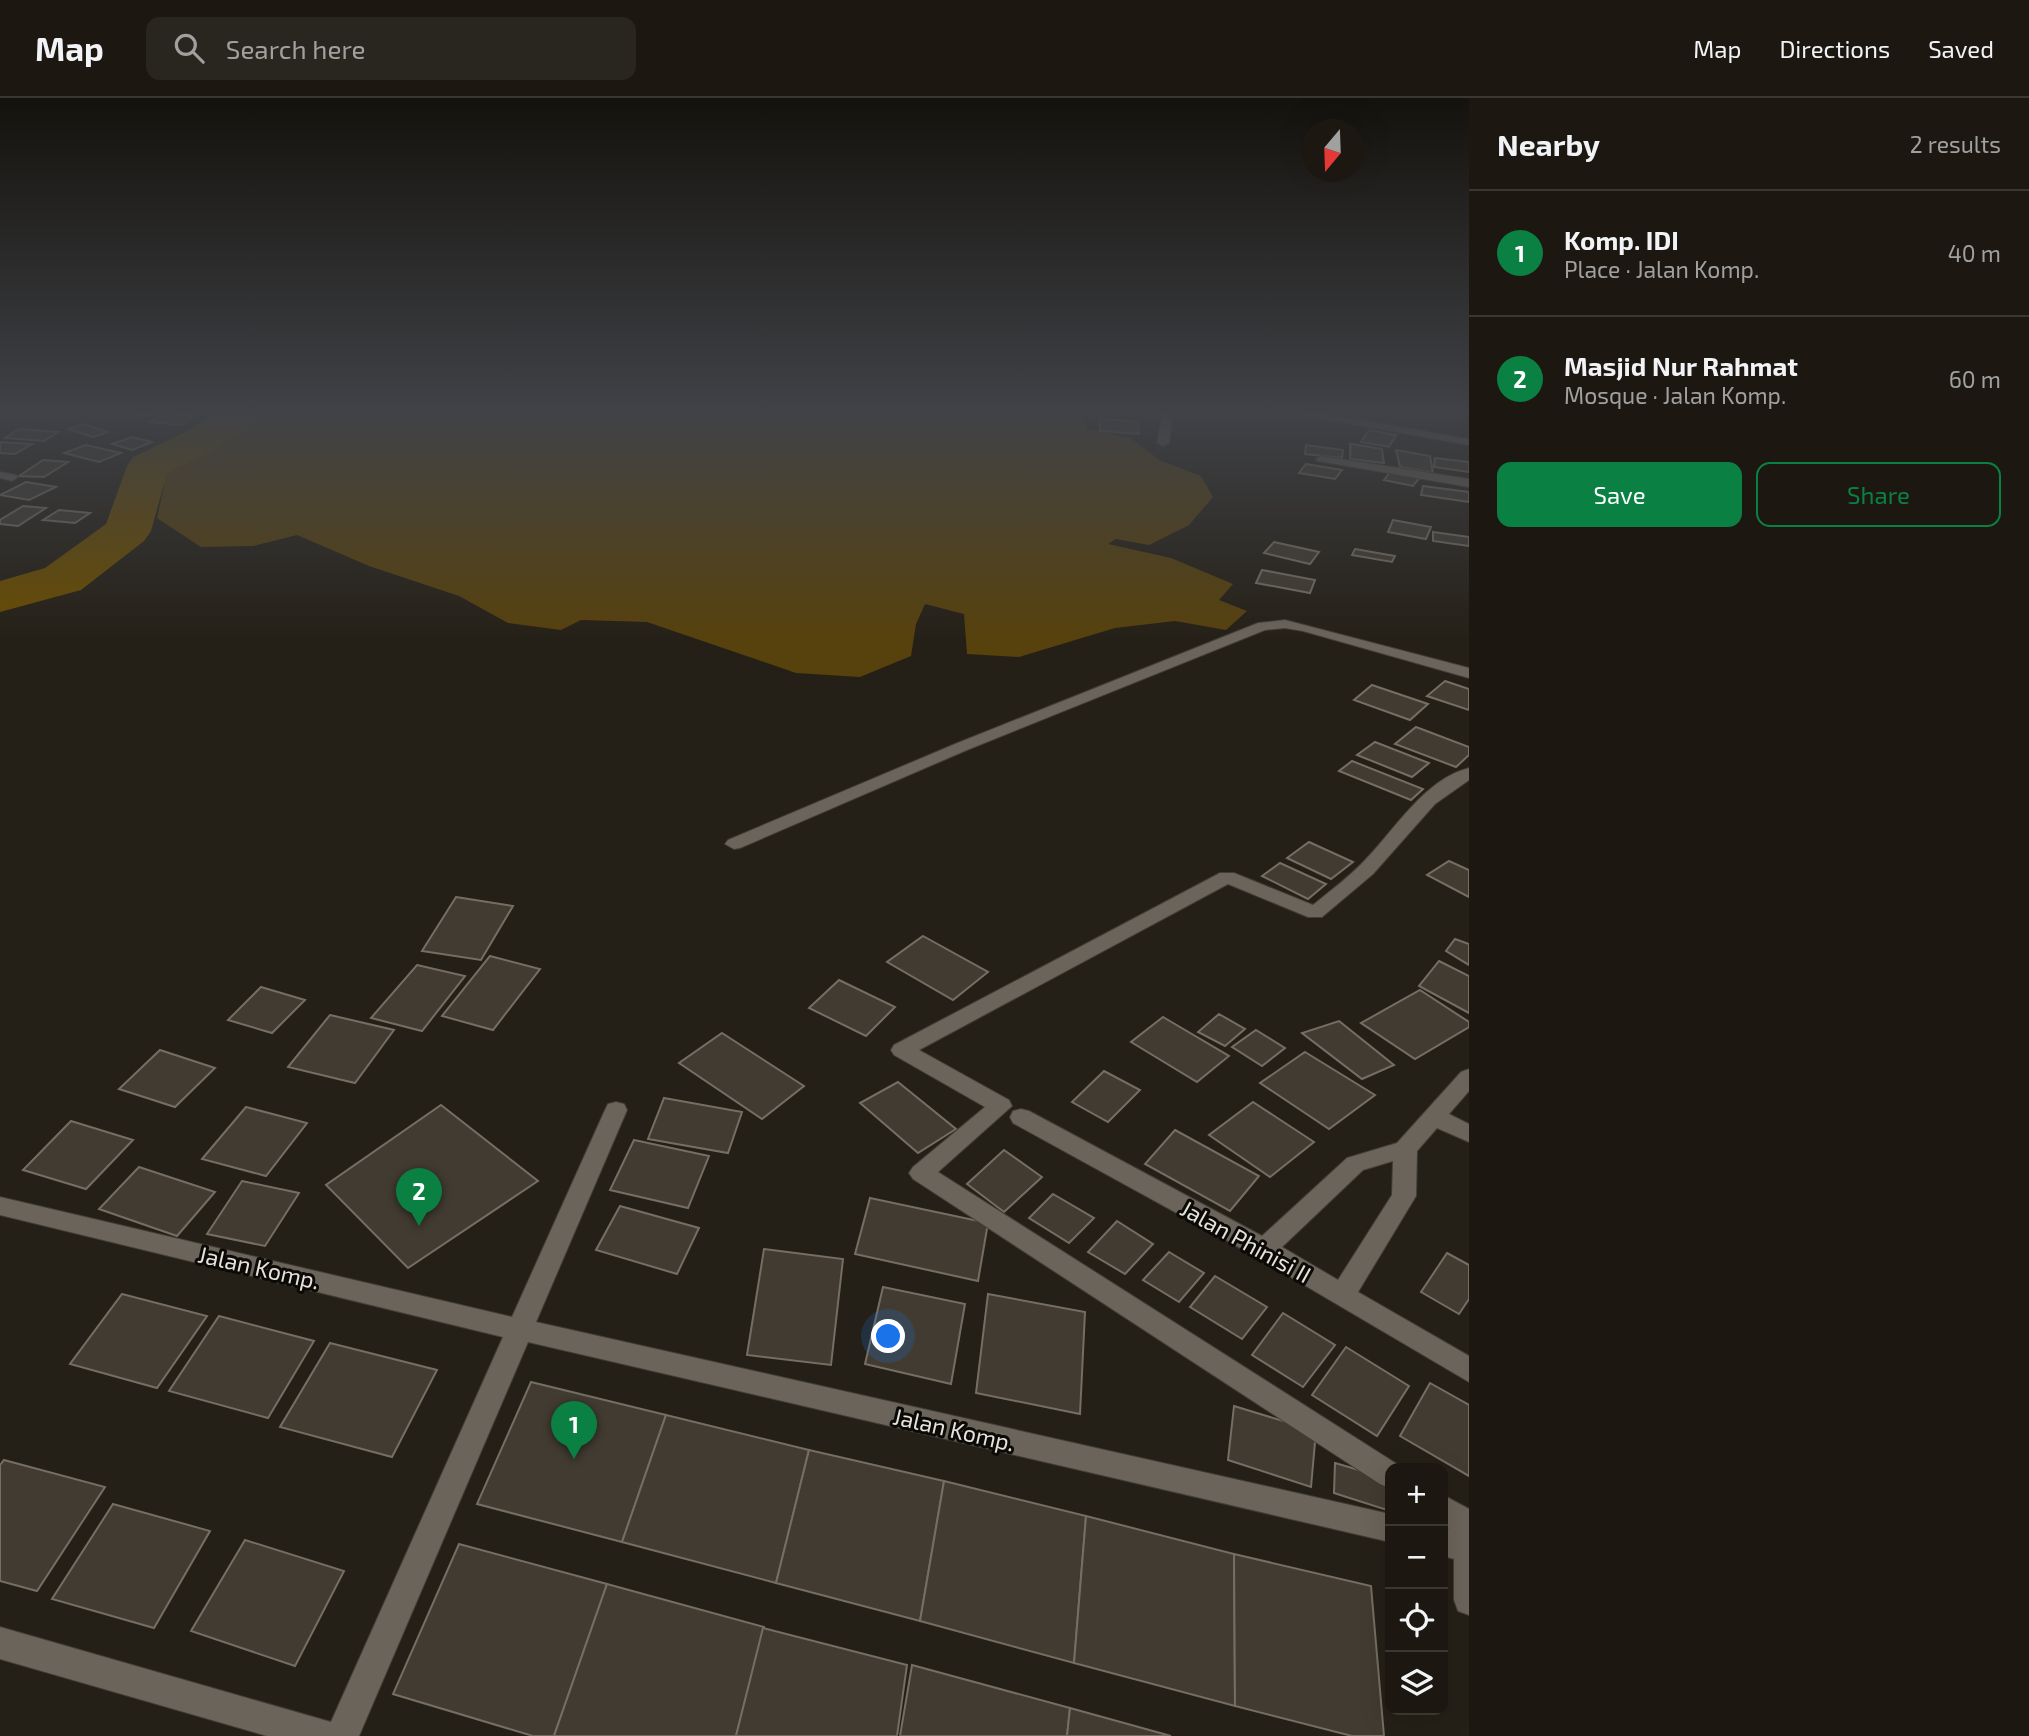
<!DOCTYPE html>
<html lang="en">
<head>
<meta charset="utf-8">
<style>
	body { margin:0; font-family:"Exo 2",sans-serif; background:#29251f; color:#f1f3f6 }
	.controls { position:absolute; right:21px; bottom:21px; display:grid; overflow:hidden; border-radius:14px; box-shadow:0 7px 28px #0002 }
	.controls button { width:63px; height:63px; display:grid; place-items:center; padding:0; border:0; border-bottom:2px solid #3a3731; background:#1c1811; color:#f1f3f6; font:35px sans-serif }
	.compass { position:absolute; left:1301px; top:21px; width:63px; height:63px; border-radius:50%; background:#1c1811; box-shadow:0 7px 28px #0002; rotate:199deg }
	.you { position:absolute; left:889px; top:1239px; width:24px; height:24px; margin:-18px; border:5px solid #fff; border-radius:50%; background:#1a73e8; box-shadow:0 0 0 10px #1a73e833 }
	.badge { display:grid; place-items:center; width:46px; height:46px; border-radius:50%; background:#0b8043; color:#fff; font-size:23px; font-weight:700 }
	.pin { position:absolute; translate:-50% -58px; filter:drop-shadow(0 2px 4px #0008) }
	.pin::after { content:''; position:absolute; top:37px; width:24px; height:21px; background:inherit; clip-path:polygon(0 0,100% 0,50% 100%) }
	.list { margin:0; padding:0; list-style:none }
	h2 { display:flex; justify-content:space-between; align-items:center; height:91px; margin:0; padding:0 28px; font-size:30px }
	h2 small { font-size:23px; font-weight:400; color:#a0a09f }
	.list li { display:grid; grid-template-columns:46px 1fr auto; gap:21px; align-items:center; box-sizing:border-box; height:126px; padding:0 28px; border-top:2px solid #3a3731 }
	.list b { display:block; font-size:26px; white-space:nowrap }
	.list p { margin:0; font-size:23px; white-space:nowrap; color:#a0a09f }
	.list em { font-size:23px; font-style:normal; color:#a0a09f }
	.actions { display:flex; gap:14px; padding:21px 28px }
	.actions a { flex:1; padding:16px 0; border:2px solid #0b8043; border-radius:14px; text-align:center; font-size:24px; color:#0b8043 }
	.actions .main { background:#0b8043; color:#fff }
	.icon { flex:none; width:38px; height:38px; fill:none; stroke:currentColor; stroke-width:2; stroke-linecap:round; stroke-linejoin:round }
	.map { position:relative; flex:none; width:1469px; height:1638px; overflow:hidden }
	header { display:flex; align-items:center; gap:42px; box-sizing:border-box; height:98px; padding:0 35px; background:#1c1811; border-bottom:2px solid #3a3731 }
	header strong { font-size:33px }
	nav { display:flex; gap:38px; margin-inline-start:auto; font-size:24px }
	.search { width:490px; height:63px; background:#29251f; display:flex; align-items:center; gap:18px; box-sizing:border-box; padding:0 24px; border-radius:14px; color:#a0a09f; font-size:26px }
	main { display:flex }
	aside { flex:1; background:#1c1811 }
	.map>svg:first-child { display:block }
</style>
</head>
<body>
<header>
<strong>Map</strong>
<div class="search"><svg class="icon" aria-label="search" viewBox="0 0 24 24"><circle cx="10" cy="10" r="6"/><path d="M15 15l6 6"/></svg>Search here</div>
<nav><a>Map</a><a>Directions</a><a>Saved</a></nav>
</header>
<main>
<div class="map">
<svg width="1469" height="1638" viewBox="0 0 1469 1638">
	<rect width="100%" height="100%" fill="#252017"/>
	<polygon fill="#57410d" points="237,313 1080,315 1087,331 1130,340 1161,363 1201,378 1213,399 1189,427 1149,447 1116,441 1108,446 1171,460 1233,486 1219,502 1247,513 1226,532 1175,523 1115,530 1019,559 967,556 964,516 925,506 916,526 911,558 860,579 796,575 647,524 581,522 561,532 508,525 459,498 369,468 297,437 253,448 201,449 157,420 164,389 162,367 217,340"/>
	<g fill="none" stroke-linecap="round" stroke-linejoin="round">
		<path fill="#694c00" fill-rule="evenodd" d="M216,313h44c-22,31 -60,46 -93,62l-16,58 -7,10 -63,49 -81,22v-31l45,-13 61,-44 21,-58 6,-9 57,-27z"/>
	</g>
	<g fill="#413b31" stroke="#746e63" stroke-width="2">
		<polygon points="44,313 82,313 70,320 36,318"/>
		<polygon points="125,313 158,313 148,318 121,315"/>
		<polygon points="164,315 195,318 181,327 150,324"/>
		<polygon points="1100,321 1138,324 1139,336 1100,333"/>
		<polygon points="83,326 108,334 93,339 68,331"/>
		<polygon points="19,331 58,334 44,343 5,340"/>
		<polygon points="1369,332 1396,337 1389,349 1361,344"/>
		<polygon points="132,339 152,344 132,352 112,346"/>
		<polygon points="0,344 32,346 15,356 0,355"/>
		<polygon points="1350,346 1370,349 1375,359 1350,356"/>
		<polygon points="1351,346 1382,351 1384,365 1350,361"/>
		<polygon points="86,347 121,355 99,364 64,355"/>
		<polygon points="1306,347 1343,352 1342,360 1305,356"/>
		<polygon points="1396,352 1430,358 1433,375 1400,369"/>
		<polygon points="1435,360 1469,364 1469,374 1434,369"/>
		<polygon points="43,362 68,364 44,379 19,378"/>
		<polygon points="1306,366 1342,372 1335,381 1299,375"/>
		<polygon points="1391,373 1420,379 1413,388 1384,382"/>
		<polygon points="26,384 56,389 29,402 0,397"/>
		<polygon points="1423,388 1469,394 1469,404 1421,397"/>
		<polygon points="23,408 46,410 18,428 0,426 0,422"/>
		<polygon points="59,412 90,415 75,425 43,422"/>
		<polygon points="1393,422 1431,429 1426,441 1388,434"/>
		<polygon points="1433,434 1469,439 1469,448 1433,443"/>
		<polygon points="1274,444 1319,454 1310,466 1264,455"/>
		<polygon points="1355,451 1395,458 1392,464 1352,457"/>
		<polygon points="1262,472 1315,482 1310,495 1256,485"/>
		<polygon points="1445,583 1469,591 1469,612 1427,598"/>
		<polygon points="1372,587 1428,606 1410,622 1354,602"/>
		<polygon points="1416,629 1469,649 1469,657 1456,669 1395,646"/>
		<polygon points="1375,644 1429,665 1412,679 1357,657"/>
		<polygon points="1352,663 1423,691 1411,702 1339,673"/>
		<polygon points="1309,744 1353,764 1331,781 1287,760"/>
		<polygon points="1449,763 1469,772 1469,799 1427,777"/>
		<polygon points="1280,765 1326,786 1308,801 1262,778"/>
		<polygon points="456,799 513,808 481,862 422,853"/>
		<polygon points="923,838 988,874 953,902 887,864"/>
		<polygon points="1455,841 1469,846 1469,867 1446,853"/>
		<polygon points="490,858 540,871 493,932 442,918"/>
		<polygon points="1439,863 1469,878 1469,915 1419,888"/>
		<polygon points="417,867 465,878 422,933 371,920"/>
		<polygon points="839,882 895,909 866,938 809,910"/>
		<polygon points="261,889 305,902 272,935 228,922"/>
		<polygon points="1420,892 1469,924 1469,929 1415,961 1361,925"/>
		<polygon points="1219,916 1245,931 1225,948 1198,934"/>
		<polygon points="330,917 394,932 355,985 288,969"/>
		<polygon points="1163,919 1229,958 1197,984 1131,944"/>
		<polygon points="1339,923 1394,967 1362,981 1302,935"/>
		<polygon points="1256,932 1285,950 1262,968 1232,949"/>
		<polygon points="722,935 804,988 762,1021 679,965"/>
		<polygon points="160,952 215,970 175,1009 119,991"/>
		<polygon points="1305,954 1375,997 1329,1031 1260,985"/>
		<polygon points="1104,973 1140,992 1108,1024 1072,1004"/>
		<polygon points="898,984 956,1031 918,1055 860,1005"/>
		<polygon points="664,1000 742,1014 728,1055 648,1041"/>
		<polygon points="1253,1004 1314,1044 1270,1079 1209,1037"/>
		<polygon points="441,1007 538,1083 408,1170 326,1087"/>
		<polygon points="246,1009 307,1025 266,1078 202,1061"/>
		<polygon points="71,1023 133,1042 86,1091 23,1072"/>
		<polygon points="1175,1032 1259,1078 1230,1113 1145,1066"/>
		<polygon points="634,1042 709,1058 688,1110 610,1092"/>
		<polygon points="1004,1052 1042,1079 1004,1114 967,1086"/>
		<polygon points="139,1069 215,1094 177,1138 99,1111"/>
		<polygon points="242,1083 299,1095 265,1148 207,1136"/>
		<polygon points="1053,1096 1094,1120 1069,1145 1029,1120"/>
		<polygon points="870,1100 988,1125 978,1183 855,1156"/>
		<polygon points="620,1108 699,1130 677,1176 596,1152"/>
		<polygon points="1117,1123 1153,1146 1125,1176 1088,1154"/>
		<polygon points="764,1151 843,1161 831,1267 747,1257"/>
		<polygon points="1169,1154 1204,1175 1179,1204 1143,1182"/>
		<polygon points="1447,1155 1469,1167 1469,1201 1459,1216 1421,1194"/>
		<polygon points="1215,1178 1267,1209 1242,1241 1190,1209"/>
		<polygon points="883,1189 965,1206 951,1286 865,1266"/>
		<polygon points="122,1196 207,1218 157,1290 70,1266"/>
		<polygon points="988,1196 1085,1214 1080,1316 976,1295"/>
		<polygon points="1283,1215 1335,1247 1303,1289 1252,1257"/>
		<polygon points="219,1218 314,1243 268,1320 169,1293"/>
		<polygon points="330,1245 437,1272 392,1359 280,1329"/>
		<polygon points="1346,1249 1409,1288 1377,1338 1312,1297"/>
		<polygon points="531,1284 666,1317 622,1444 477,1406"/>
		<polygon points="1430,1285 1469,1307 1469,1378 1400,1338"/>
		<polygon points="1234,1308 1316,1333 1311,1389 1228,1362"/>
		<polygon points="666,1317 809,1352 776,1485 622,1444"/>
		<polygon points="809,1352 944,1383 920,1523 776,1485"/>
		<polygon points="4,1362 105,1389 37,1493 0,1483 0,1367"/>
		<polygon points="1335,1365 1390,1381 1390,1413 1334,1395"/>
		<polygon points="944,1383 1086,1418 1074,1565 920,1523"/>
		<polygon points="113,1406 210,1433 154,1530 52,1501"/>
		<polygon points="1086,1418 1234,1456 1235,1608 1074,1565"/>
		<polygon points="245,1442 344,1473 295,1568 191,1533"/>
		<polygon points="459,1446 607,1486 554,1638 533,1638 393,1596"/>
		<polygon points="1234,1456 1371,1488 1384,1638 1352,1638 1235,1608"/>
		<polygon points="607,1486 764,1529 736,1638 554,1638"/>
		<polygon points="763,1530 907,1567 897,1638 736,1638"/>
		<polygon points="912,1567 1070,1610 1067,1638 900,1638"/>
		<polygon points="1070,1610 1171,1638 1067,1638"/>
	</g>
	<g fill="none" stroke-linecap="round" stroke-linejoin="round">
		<g stroke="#423d37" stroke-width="2">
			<g id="minor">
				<polygon points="1163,313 1173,313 1169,345 1163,348 1157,345"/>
				<polygon points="1289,313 1311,313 1469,341 1469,347 1294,316"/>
				<polygon points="1322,358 1469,381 1469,389 1318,363 1316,361"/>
				<polygon points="0,374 16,377 18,379 12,383 0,380"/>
				<polygon points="1285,522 1469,570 1469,580 1303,533 1285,530 1265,532 967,652 740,750 734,751 725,746 728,742 955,646 1258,525"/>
				<path d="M1469,670v12l-34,24 -62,70 -51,43h-14l-80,-33 -309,166 90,50 3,6 -74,66 462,294 1,2h-11v20l-10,-4 -467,-305 -4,-6 4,-6 72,-60 -91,-52 -3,-5 3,-5 326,-172h14l79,32c18,-15 38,-29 54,-47 29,-30 58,-79 102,-90z"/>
				<path d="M1469,971v22l-20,23 20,10v18l-32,-14 -20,23 -1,45 -58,96 111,64v26l-214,-126 -242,-133 -3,-6 3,-6 8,-2 8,2 233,125 85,-78 50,-15 64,-71zM1393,1063l-1,34 -54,85 -56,-33 81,-77z"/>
				<polygon points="616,1004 624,1006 627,1012 536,1224 1390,1416 1390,1444 528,1244 359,1638 267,1638 0,1561 0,1529 331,1624 503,1239 0,1117 0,1099 512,1219 605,1012 608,1006"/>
				<polygon points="1443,1397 1469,1411 1469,1517 1458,1513 1454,1502 1454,1461 1443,1458 1443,1430 1449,1431 1443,1427"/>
			</g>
		</g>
		<use href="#minor" fill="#6a645a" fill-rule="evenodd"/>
	</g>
	<linearGradient id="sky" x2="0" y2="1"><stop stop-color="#14120d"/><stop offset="0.58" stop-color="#404247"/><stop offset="1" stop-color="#404247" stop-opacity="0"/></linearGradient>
	<rect width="1469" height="542" fill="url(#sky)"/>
	<g text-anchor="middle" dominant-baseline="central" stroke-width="6" stroke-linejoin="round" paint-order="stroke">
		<g font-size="23" fill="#e5e2dc" stroke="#0c0a06">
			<text transform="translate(1246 1143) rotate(29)">Jalan Phinisi II</text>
			<text transform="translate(259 1169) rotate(13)">Jalan Komp.</text>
			<text transform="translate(954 1331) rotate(13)">Jalan Komp.</text>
		</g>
	</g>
</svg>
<div class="controls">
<button>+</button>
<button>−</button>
<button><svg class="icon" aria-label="locate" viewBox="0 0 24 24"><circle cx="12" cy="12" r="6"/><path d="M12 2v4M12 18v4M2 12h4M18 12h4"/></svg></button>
<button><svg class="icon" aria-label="layers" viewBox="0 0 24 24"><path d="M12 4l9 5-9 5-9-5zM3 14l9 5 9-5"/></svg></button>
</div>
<svg class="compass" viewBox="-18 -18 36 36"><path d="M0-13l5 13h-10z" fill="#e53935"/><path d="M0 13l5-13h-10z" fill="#a0a09f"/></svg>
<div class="you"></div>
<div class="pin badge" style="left:574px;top:1361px">1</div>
<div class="pin badge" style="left:419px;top:1128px">2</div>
</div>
<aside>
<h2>Nearby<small>2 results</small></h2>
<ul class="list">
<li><span class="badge">1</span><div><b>Komp. IDI</b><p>Place · Jalan Komp.</p></div><em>40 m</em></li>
<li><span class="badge">2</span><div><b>Masjid Nur Rahmat</b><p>Mosque · Jalan Komp.</p></div><em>60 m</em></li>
</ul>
<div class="actions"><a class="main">Save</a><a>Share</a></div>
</aside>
</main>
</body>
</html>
